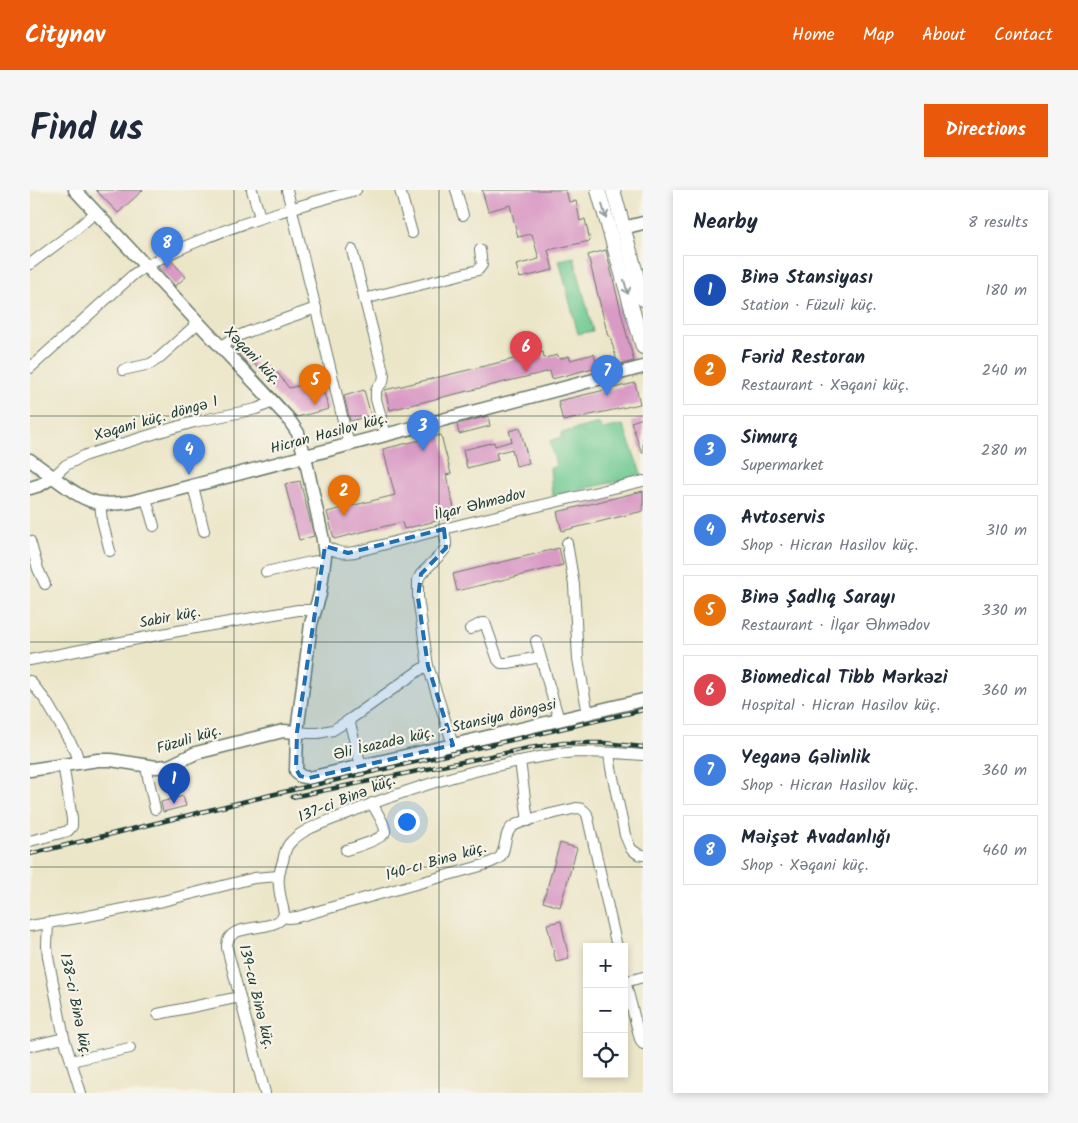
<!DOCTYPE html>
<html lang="en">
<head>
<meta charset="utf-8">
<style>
	body { margin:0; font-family:Kalam,sans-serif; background:#f6f6f7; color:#1f2937 }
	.controls { position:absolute; right:15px; bottom:15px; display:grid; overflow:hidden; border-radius:0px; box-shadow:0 2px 8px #0003 }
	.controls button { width:45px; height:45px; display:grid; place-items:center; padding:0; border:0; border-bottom:1px solid #e0e1e3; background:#fff; color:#1f2937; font:25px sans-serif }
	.you { position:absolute; left:376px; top:631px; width:18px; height:18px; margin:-12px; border:4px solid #fff; border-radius:50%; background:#1a73e8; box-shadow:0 0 0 8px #1a73e833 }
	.badge { display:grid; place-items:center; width:32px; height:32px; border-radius:50%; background:#ea580c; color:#fff; font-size:16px; font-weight:700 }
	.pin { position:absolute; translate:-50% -41px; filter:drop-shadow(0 1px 2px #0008) }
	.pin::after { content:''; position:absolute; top:26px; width:18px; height:15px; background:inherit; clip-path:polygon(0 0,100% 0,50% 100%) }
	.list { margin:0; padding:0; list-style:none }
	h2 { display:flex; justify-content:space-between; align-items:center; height:65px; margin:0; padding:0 20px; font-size:21px }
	h2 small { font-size:16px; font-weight:400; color:#747a83 }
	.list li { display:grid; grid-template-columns:32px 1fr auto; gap:15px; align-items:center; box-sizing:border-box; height:70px; margin:0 10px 10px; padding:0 10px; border:1px solid #e0e1e3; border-radius:0px }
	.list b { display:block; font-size:19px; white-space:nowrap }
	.list p { margin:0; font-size:16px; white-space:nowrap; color:#747a83 }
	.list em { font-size:16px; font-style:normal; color:#747a83 }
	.icon { flex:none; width:28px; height:28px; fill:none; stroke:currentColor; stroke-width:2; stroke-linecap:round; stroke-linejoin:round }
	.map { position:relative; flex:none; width:613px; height:903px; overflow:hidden; border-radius:0px }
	header { display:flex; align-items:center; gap:30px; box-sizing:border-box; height:70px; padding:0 25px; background:#ea580c; color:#fff }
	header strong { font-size:24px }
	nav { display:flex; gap:28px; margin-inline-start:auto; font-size:18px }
	.intro { display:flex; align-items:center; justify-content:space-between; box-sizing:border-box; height:120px; padding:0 30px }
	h1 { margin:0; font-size:35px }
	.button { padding:12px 22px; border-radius:0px; background:#ea580c; color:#fff; font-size:18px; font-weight:700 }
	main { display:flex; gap:30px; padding:0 30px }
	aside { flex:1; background:#fff; border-radius:0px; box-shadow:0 2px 8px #0003 }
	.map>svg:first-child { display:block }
</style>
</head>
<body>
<header>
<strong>Citynav</strong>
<nav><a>Home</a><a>Map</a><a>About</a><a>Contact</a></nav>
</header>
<div class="intro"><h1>Find us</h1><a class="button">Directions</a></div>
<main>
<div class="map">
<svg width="613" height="903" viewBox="0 0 613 903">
	<rect width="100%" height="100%" fill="#f7f3e8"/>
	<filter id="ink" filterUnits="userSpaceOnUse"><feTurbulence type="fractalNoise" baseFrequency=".02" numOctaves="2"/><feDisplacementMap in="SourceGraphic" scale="10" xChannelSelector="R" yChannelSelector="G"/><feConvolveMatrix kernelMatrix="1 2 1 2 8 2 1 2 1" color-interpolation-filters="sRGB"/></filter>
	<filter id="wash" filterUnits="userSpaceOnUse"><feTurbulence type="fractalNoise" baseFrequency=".0096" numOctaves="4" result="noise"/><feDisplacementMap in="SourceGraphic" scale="20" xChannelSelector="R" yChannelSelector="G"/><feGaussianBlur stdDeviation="1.12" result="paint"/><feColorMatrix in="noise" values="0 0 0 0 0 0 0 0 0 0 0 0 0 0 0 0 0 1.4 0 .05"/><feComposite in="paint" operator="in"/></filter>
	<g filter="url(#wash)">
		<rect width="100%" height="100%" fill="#ece6c9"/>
		<g fill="#6ec991" stroke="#468362">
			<polygon points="544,67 563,141 548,144 529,70"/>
			<polygon points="569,233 572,239 593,235 612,286 522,306 520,278 526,276 520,251 532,247 531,243"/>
		</g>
		<g id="blocks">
			<g fill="#d99ac5">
				<polygon points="66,0 113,0 88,23"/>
				<polygon points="452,0 536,0 539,12 546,11 550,31 555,29 560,51 518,60 523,80 490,88 486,75 509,69 502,44 488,47 480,15 458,21"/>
				<polygon points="576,60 596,142 604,171 580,177 579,173 587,171 580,146 578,146 558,65"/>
				<polygon points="141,70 156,87 145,96 128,77"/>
				<polygon points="207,154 228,178 234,174 242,184 246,181 259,198 290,191 299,219 267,227 202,157"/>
				<polygon points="513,162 514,168 528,165 529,169 539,166 540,170 564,164 567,177 522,189 520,181 360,220 355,200"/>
				<polygon points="605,193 610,214 533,231 528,211"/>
				<polygon points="334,200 341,226 320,231 314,206"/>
				<polygon points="458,226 460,236 429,244 427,234"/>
				<polygon points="613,228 613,263 612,263 601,232"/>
				<polygon points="490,238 499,273 486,276 482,259 466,263 468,270 437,278 433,260 464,252 465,256 482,251 479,241"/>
				<polygon points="411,245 421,284 416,285 426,326 374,339 372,332 304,349 297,322 365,305 353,259"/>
				<polygon points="270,291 284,346 269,350 255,294"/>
				<polygon points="613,301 613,321 532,341 527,322"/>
				<polygon points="529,358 533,375 427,401 423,384"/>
				<polygon points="153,606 156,616 133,622 131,612"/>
				<polygon points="530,653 547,658 530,717 513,712"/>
				<polygon points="531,731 539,769 526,772 517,734"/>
			</g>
		</g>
	</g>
	<g filter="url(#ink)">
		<use href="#blocks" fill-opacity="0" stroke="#677868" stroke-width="1"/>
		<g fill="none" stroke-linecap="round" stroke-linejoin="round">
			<g stroke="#677868" stroke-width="12">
				<g id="minor">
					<polyline points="222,0 230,27"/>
					<polyline points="257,0 319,255"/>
					<polyline points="370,0 382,43"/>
					<polyline points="426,0 433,25"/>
					<polyline points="322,60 354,185 353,192 348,197 346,201 346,209 356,245"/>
					<polyline points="0,74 43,42 66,22"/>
					<polyline points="334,109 448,80 452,75 450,60"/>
					<path d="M191,157c10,-9 22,-13 35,-18 20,-7 40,-14 60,-21"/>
					<path d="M0,178l104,-94c20,-14 40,-23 62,-32 52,-22 106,-37 160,-52"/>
					<polyline points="93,180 120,174 128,169 168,133"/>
					<polyline points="23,287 36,275 56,265 136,240 164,232 226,219 243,212"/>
					<polyline points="163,296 174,341"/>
					<polyline points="116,309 124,336"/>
					<polyline points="70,314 72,330 80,361"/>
					<polyline points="414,339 416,352 416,358 411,364 391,384 388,390 388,408 398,476 423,555"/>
					<polyline points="0,351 8,379 15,394"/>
					<polyline points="537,353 544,395 548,469 558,524"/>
					<path d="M295,356c10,6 18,8 30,6l108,-28 180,-43"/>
					<polyline points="236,382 281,372 295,370"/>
					<polyline points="440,439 452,433 455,433 468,470 471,473 478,473 510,467"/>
					<polyline points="506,451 529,530"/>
					<polyline points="0,470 148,441 268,420 285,420"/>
					<polyline points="0,491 16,511 46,562 49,573"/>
					<polyline points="319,530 331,576"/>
					<polyline points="267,542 279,543 288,543 303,540 319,530 391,479 398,476"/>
					<polyline points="579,563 581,578 595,645 601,659 608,664 613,665"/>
					<polyline points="490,571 498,631"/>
					<polyline points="116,576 118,587 125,619"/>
					<polyline points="0,651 38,641 42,636 42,629 33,574"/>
					<path d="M316,660c7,-2 38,-11 39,-18 1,-7 -10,-22 -13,-29"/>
					<path d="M253,727l6,1 8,-1 187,-52c5,-2 11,-4 15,-7 8,-7 4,-24 13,-31 10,-8 50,-15 64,-19 6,0 8,2 11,6l30,133"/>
					<path d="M253,727l1,-4c-2,-12 -7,-25 -5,-37 1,-5 2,-10 4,-15 1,-6 2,-12 6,-17 13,-16 38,-22 57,-30 56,-23 113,-41 173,-53 20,-4 39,-8 60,-9 21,0 43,1 64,3"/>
					<polyline points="18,732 17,756 18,767 34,848 51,903"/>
					<polyline points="0,736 53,727 133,711 224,688 249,686"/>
					<polyline points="594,787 610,849 613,854"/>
					<polyline points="595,792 613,787"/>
					<polyline points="128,824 210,807"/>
					<polyline points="0,856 34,848"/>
					<polyline points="41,871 100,858"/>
					<path d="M235,903l-38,-145c-2,-28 44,-14 56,-31"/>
				</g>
			</g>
			<g stroke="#677868" stroke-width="15">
				<g id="tertiary">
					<polyline points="45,0 191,157 243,212 257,227 268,243 275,267 293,350 295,366 290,404 281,434 267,542 266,581 270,586 279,588 423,555 613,510"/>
					<polyline points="593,38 613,33"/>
					<polyline points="0,270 23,287"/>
					<path d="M0,298l10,-3 13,-8c30,22 40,31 78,25l512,-135"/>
					<polyline points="0,580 68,570 81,570 126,577 139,576 166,563 253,541 267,542"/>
				</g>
			</g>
			<g stroke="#677868" stroke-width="16">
				<g id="secondary">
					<polyline points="568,0 613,157"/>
					<polyline points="583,0 613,109"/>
				</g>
			</g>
			<use href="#minor" stroke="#fff" stroke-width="10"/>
			<use href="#tertiary" stroke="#fff" stroke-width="12"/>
			<use href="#secondary" stroke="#fff" stroke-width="14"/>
			<g stroke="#1f3d34" stroke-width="4.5">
				<g id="rail">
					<polyline points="262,607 499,558 534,553 574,553 613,557"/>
					<polyline points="0,664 245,604 613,520"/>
				</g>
			</g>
			<use href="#rail" stroke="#f7f3e8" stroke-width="2.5" stroke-dasharray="8" stroke-linecap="butt"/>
		</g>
		<defs><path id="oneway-shaft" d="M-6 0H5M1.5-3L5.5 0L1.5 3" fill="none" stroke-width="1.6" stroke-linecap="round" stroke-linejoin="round" transform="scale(1.25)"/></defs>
		<g stroke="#8f9e9a">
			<use href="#oneway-shaft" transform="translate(574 21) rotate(74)"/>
			<use href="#oneway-shaft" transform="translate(596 97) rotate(74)"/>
		</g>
	</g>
	<path fill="#1f6fb2" fill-opacity="0.2" stroke="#1f6fb2" stroke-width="4" stroke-dasharray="10 6" stroke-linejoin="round" d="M414,339l2,19 -25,26 -3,24 10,68 25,79 -144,33 -9,-2 -4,-7 1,-37 28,-186 23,7z"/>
	<path fill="none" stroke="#1f3d34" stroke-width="1" stroke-opacity="0.55" d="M204,0v903M409,0v903M0,226h613M0,452h613M0,677h613"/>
	<g text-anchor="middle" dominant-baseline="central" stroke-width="4.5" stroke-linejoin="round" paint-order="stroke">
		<g font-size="15" fill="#1f3d34" stroke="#f7f3e8">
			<text transform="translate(222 166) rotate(46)">Xəqani küç.</text>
			<text transform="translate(126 229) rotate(-16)">Xəqani küç. döngə 1</text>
			<text transform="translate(299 244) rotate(-15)">Hicran Hasilov küç.</text>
			<text transform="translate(450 315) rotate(-14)">İlqar Əhmədov</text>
			<text transform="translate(140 428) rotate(-11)">Sabir küç.</text>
			<text transform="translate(415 540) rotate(-13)">Əli İsazadə küç. - Stansiya döngəsi</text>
			<text transform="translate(159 550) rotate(-17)">Füzuli küç.</text>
			<text transform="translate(317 609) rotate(-22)">137-ci Binə küç.</text>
			<text transform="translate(406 672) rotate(-16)">140-cı Binə küç.</text>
			<text transform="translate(226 807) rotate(76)">139-cu Binə küç.</text>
			<text transform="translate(45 815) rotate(78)">138-ci Binə küç.</text>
		</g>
	</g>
</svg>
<div class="controls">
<button>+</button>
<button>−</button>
<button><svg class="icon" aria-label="locate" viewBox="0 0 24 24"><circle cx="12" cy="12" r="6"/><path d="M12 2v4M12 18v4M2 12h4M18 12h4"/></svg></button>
</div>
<div class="you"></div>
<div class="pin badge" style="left:144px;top:614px;background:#1a4fb4">1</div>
<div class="pin badge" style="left:314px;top:326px;background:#e8710a">2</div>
<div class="pin badge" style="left:393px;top:261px;background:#3f7fe0">3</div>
<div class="pin badge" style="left:159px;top:285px;background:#3f7fe0">4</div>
<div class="pin badge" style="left:285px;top:215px;background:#e8710a">5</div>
<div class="pin badge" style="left:496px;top:182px;background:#e0444e">6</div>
<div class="pin badge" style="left:577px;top:206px;background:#3f7fe0">7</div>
<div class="pin badge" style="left:137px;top:78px;background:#3f7fe0">8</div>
</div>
<aside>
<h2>Nearby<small>8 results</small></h2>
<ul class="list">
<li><span class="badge" style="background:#1a4fb4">1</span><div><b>Binǝ Stansiyası</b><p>Station · Füzuli küç.</p></div><em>180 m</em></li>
<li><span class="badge" style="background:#e8710a">2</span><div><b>Fərid Restoran</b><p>Restaurant · Xəqani küç.</p></div><em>240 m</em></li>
<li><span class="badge" style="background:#3f7fe0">3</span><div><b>Simurq</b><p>Supermarket</p></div><em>280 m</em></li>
<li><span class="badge" style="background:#3f7fe0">4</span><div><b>Avtoservis</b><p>Shop · Hicran Hasilov küç.</p></div><em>310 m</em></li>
<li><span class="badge" style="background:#e8710a">5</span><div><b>Binə Şadlıq Sarayı</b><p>Restaurant · İlqar Əhmədov</p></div><em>330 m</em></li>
<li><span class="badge" style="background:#e0444e">6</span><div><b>Biomedical Tibb Mərkəzi</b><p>Hospital · Hicran Hasilov küç.</p></div><em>360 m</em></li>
<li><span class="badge" style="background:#3f7fe0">7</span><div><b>Yeganə Gəlinlik</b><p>Shop · Hicran Hasilov küç.</p></div><em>360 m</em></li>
<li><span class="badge" style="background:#3f7fe0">8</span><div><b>Məişət Avadanlığı</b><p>Shop · Xəqani küç.</p></div><em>460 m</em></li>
</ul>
</aside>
</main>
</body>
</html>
